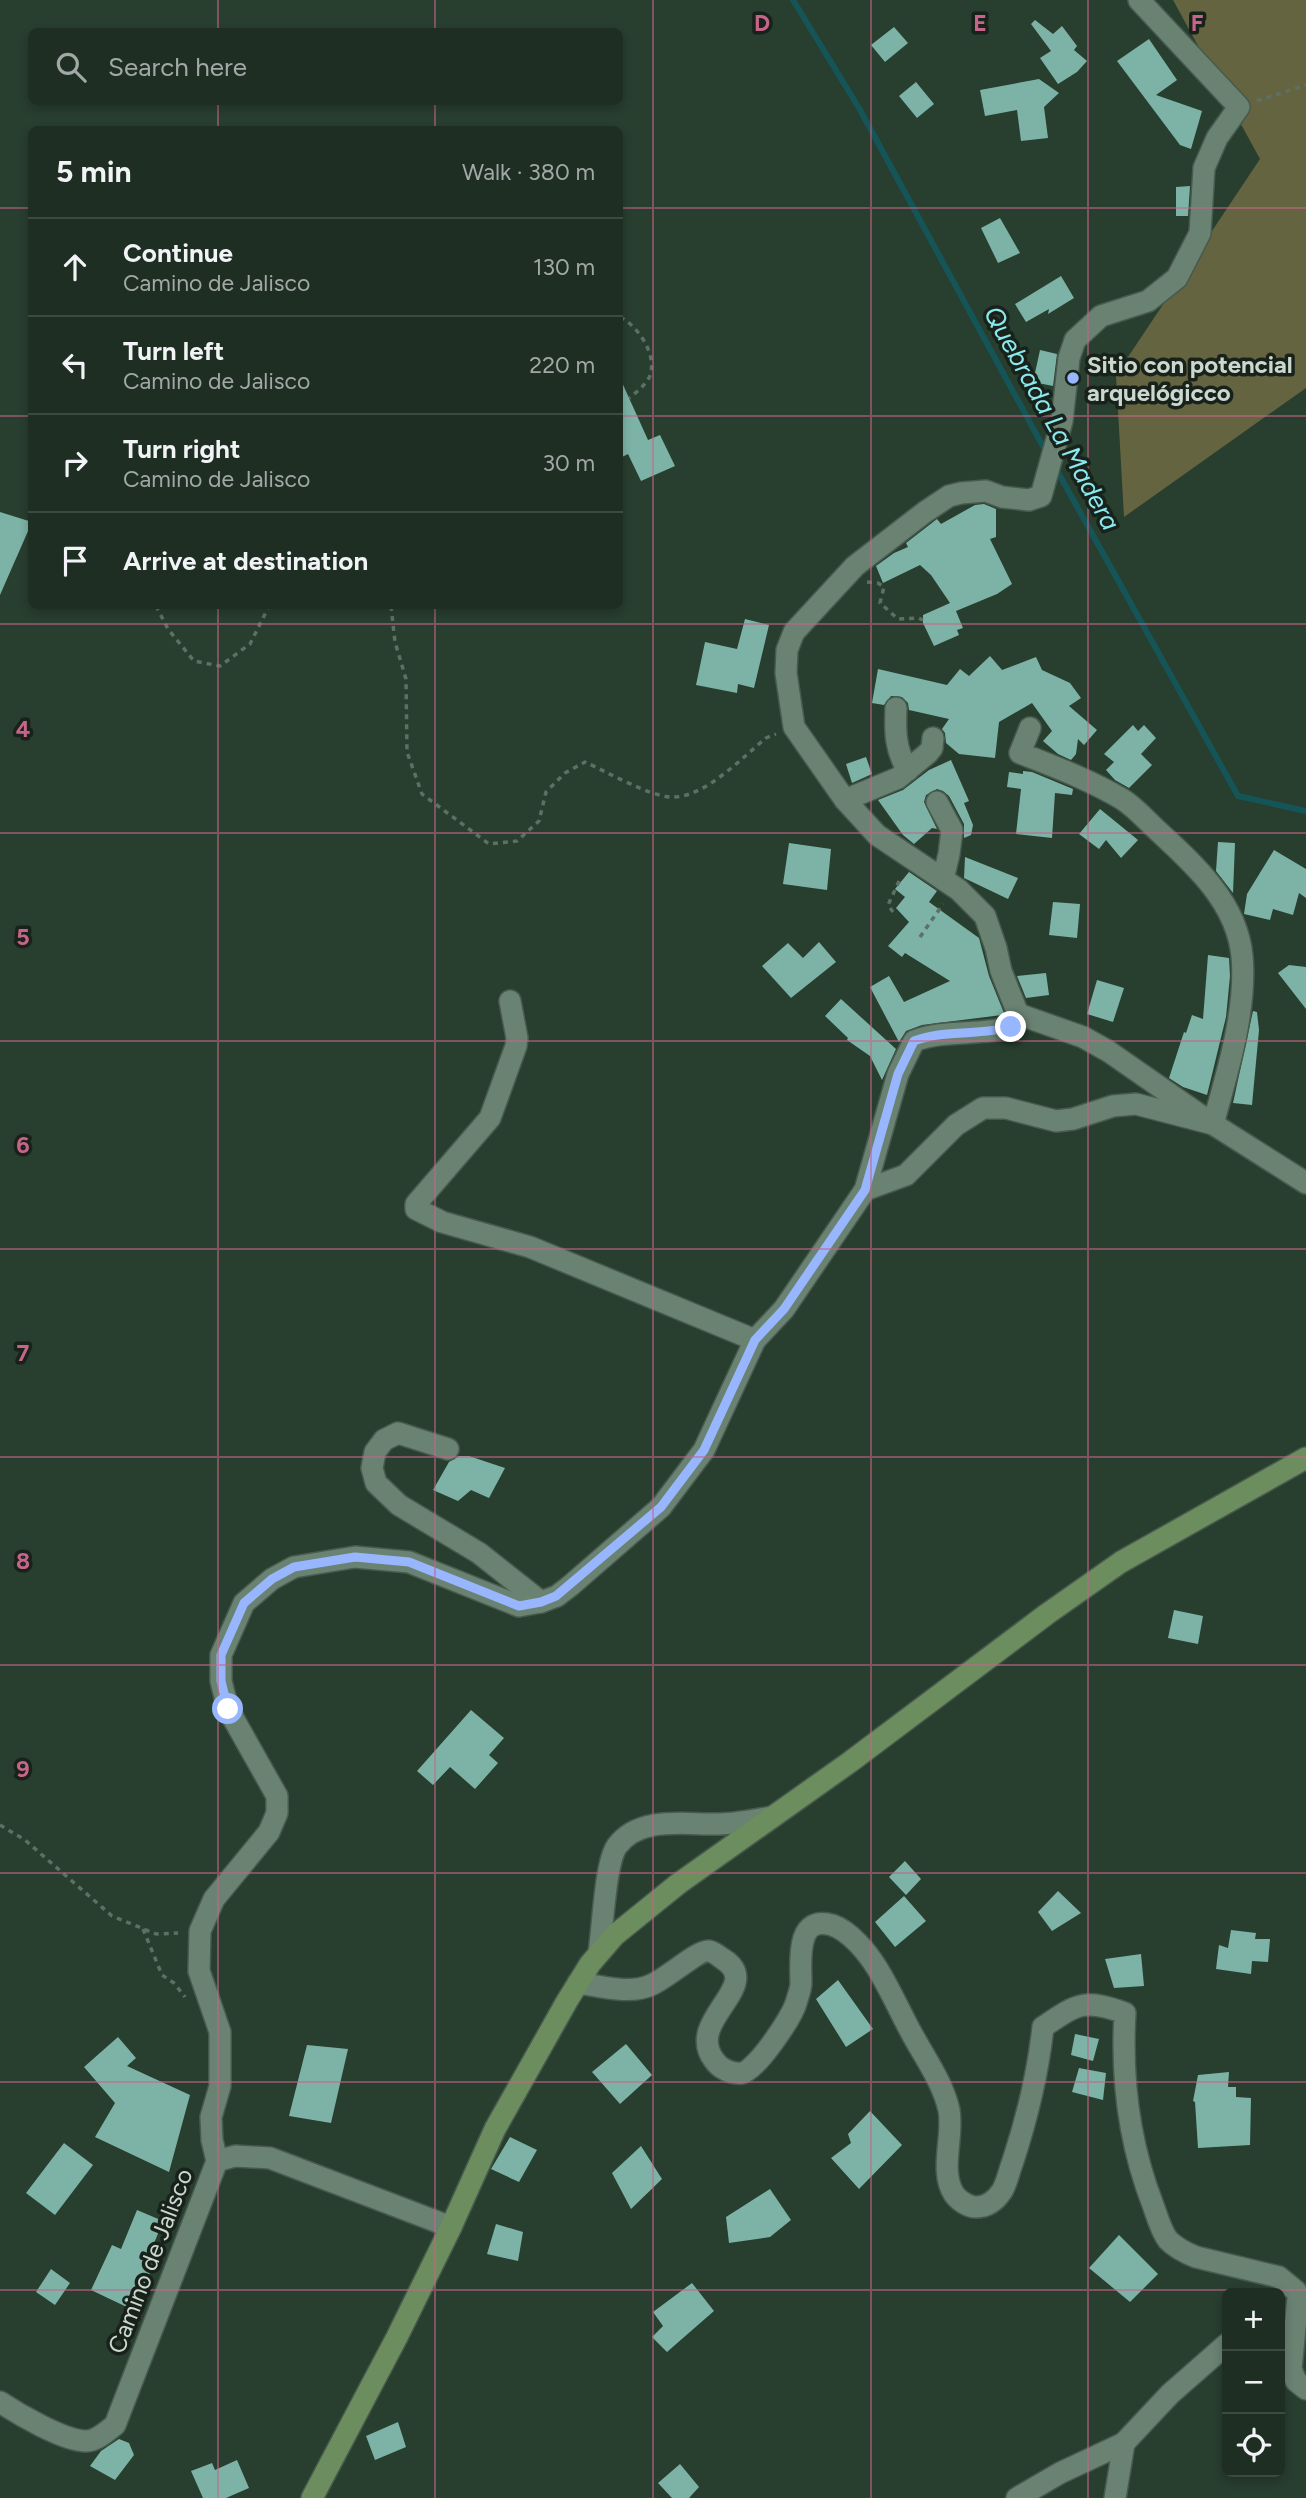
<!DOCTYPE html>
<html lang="en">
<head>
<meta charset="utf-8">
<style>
	body { margin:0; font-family:Figtree,sans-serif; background:#26362b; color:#f1f3f6 }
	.controls { position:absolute; right:21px; bottom:21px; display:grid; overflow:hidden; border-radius:10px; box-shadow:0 4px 10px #0003 }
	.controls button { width:63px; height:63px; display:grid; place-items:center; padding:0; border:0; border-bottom:2px solid #3c4a41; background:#1e2e23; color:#f1f3f6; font:35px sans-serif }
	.stop { position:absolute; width:21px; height:21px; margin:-16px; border:5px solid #98b6fd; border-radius:50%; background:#fff }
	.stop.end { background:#98b6fd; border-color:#fff; box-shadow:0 2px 7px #0008 }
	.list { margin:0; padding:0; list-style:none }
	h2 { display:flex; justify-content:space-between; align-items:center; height:91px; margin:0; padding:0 28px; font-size:30px }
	h2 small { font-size:23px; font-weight:400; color:#a1a8a6 }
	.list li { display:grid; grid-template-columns:46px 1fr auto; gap:21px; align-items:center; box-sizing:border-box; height:98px; padding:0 28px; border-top:2px solid #3c4a41 }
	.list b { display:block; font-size:26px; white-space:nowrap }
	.list p { margin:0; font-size:23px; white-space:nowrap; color:#a1a8a6 }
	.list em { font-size:23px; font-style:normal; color:#a1a8a6 }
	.icon { flex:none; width:38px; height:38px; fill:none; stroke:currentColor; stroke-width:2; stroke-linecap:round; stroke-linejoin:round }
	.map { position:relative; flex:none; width:1306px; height:2498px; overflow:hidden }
	.search { position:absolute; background:#1e2e23; box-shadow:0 4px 10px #0003; left:28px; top:28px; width:595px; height:77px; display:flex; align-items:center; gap:18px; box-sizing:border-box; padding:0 24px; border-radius:10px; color:#a1a8a6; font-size:26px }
	.panel { position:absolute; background:#1e2e23; box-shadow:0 4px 10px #0003; left:28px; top:126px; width:595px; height:483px; border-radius:10px }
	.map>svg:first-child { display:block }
</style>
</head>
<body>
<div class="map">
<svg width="1306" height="2498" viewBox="0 0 1306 2498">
	<rect width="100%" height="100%" fill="#283e2f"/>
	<polygon fill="#646540" points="1173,0 1306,0 1306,388 1124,517 1116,375 1260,159"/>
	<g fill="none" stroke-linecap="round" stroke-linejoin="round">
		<g stroke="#155457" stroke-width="6">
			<polyline points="793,0 859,108 1046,452"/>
			<polyline points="1055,467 1238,796 1306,811"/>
		</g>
	</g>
	<g fill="#7cb3a6">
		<polygon points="1035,20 1053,34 1062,26 1077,46 1074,50 1087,61 1077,72 1058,84 1040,58 1051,51 1031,24"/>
		<polygon points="894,27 908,43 885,62 871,45"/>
		<polygon points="1149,39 1177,80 1156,95 1202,111 1191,149 1180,145 1117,61"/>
		<polygon points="1039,79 1059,93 1044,107 1048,138 1021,141 1017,110 985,116 980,90"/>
		<polygon points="916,82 934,104 917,118 899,96"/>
		<polygon points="1190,186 1188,216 1176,216 1176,187"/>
		<polygon points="1000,218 1020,253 998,263 981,228"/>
		<polygon points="1061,276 1074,298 1048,314 1049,309 1026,322 1015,304"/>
		<polygon points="1040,350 1057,354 1053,386 1033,382"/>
		<polygon points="620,378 648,440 660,435 675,466 641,481 628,454 620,458"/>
		<polygon points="984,504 996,509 996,537 990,539 1012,584 997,594 956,611 963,628 957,630 959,635 934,646 923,623 923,615 950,603 931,575 920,565 883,583 876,566 894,553 908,547 906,543 937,519 941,524 975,505"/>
		<polygon points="0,512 32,522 0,595"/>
		<polygon points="745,619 769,625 754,688 738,684 737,693 696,685 705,642 737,649"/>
		<polygon points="990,656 1002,670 1036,657 1042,670 1070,683 1081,698 1069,706 1097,730 1084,745 1078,739 1076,754 1071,760 1058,754 1043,741 1052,731 1032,703 999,722 995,758 959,754 946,743 945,733 942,729 949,719 909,710 908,703 902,697 891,696 884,705 872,703 878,669 947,685 960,669 969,676"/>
		<polygon points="1133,725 1138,731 1144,725 1156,738 1141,754 1152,765 1129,788 1115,780 1106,770 1114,762 1104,754"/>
		<polygon points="866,757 872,774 852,783 846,764"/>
		<polygon points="951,760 969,801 964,803 973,825 971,835 964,838 964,824 949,796 943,791 937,789 926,795 924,802 937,829 932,828 914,844 903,835 878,800 903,790 929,770"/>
		<polygon points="1023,771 1032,772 1073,789 1072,795 1055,793 1052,838 1016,834 1021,789 1007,787 1009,772 1023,774"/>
		<polygon points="1100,809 1138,840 1121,858 1106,840 1099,849 1079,834"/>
		<polygon points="1218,842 1235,843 1233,893 1216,871"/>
		<polygon points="789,843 831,849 827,890 783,884"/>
		<polygon points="1274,850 1306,869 1306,898 1299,893 1293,915 1273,909 1270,920 1244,914 1247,894"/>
		<polygon points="965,857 1018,878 1008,899 964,878"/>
		<polygon points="909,872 937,891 929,902 979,938 989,976 1004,1013 1002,1015 922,1025 906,1031 899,1042 870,987 889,976 904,1002 950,981 905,953 902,957 888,946 909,922 896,908 905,897 895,889"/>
		<polygon points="1053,902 1080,904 1077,938 1049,935"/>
		<polygon points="819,942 836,962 791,998 762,966 788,943 803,958"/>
		<polygon points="1208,955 1229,958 1230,976 1226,1017 1207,1095 1183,1087 1169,1078 1184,1032 1186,1033 1192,1015 1203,1019"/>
		<polygon points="1289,965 1306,967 1306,1009 1278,973"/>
		<polygon points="1046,973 1049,995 1026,998 1017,976"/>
		<polygon points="1097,980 1124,988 1113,1022 1087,1014"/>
		<polygon points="841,999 896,1049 882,1080 870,1056 847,1040 848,1038 825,1016"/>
		<polygon points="1253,1011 1257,1012 1259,1030 1252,1105 1233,1103"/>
		<polygon points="459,1456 469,1456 505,1468 489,1498 471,1490 458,1501 433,1490 449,1462"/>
		<polygon points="1174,1610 1203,1616 1198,1644 1168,1638"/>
		<polygon points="471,1710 504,1738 489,1755 498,1763 475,1789 450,1767 433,1785 417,1771"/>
		<polygon points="905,1861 921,1879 906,1895 889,1877"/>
		<polygon points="1058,1891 1081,1913 1052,1931 1038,1912"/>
		<polygon points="904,1896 926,1921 895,1947 875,1922"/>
		<polygon points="1231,1930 1256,1933 1255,1939 1270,1939 1268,1962 1252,1961 1251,1974 1216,1969 1219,1945 1228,1948"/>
		<polygon points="1141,1954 1144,1986 1114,1988 1105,1959"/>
		<polygon points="838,1980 873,2029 846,2047 816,1999"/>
		<polygon points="1075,2034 1099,2039 1093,2061 1071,2055"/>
		<polygon points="118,2037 136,2058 127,2066 190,2095 169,2172 95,2137 115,2103 84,2067"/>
		<polygon points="626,2044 652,2075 620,2104 592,2072"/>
		<polygon points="307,2045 348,2049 331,2123 289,2116"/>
		<polygon points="1079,2068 1106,2073 1103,2100 1072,2092"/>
		<polygon points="1229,2072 1228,2087 1236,2087 1236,2097 1251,2098 1250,2145 1198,2148 1195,2102 1193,2101 1198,2075"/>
		<polygon points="870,2111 902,2145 859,2189 831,2158 851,2143 848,2134"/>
		<polygon points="510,2137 537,2150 519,2182 491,2169"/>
		<polygon points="64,2143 93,2165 55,2215 26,2193"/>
		<polygon points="641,2146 662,2179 631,2209 612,2173"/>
		<polygon points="770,2189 791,2220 770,2237 729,2243 726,2217"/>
		<polygon points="137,2210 163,2221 147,2261 154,2264 133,2310 91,2290 112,2245 121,2249"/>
		<polygon points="496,2224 523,2232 518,2261 487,2254"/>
		<polygon points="1119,2235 1158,2274 1130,2302 1089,2268"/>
		<polygon points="51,2269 70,2283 55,2305 36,2292"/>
		<polygon points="692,2283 714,2311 667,2352 652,2337 663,2326 653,2312"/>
		<polygon points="398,2422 406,2447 375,2460 366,2436"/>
		<polygon points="119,2439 129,2443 134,2455 115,2480 90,2466 101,2451"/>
		<polygon points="237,2460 249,2488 226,2498 203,2498 191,2471 212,2463 215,2470"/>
		<polygon points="680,2464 699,2487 689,2498 672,2498 658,2483"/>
	</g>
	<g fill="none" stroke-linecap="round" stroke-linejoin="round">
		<g stroke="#475a4e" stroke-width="24">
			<g id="minor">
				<path d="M896,708c-1,22 -1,43 12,62"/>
				<polyline points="845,800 898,778 928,753 932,748 933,738"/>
				<polyline points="937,802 952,830 949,854 943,879"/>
				<polyline points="510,1001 517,1038 516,1046 490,1118 416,1204 416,1209 442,1222 530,1247 755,1340"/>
				<polyline points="1018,1014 1083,1037 1108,1051 1213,1124 1306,1183"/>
				<path d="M865,1190l41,-15 50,-50 27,-17h23l50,13 17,-2 40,-13 23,-2 77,20c14,-50 34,-115 29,-168 -5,-53 -47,-91 -84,-125 -11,-10 -23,-24 -36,-32 -32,-19 -67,-32 -102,-46l10,-25"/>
				<polyline points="448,1449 398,1433 384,1440 375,1452 372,1468 376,1483 399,1505 479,1553 541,1602"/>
				<path d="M599,1952c4,-25 6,-89 18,-106 23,-31 69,-21 102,-22 17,0 36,-4 53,-7"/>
				<path d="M578,1983c22,3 52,12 73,2 14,-5 48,-36 58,-34 5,1 10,5 14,8 43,27 -39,61 -9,101 6,9 17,14 28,13 14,-2 50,-56 54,-70 2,-7 5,-14 5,-20 0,-20 -6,-69 31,-58 18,6 35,27 45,43 13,21 23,44 35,66 13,24 31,49 37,76 5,26 -10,61 5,84 4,6 14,13 22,13 11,0 20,-7 26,-16 5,-8 7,-20 11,-30 14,-43 25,-88 30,-134 34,-23 41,-29 82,-14 -4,66 4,130 28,192 4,11 8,26 15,35 8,8 18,13 28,17l83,20 17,14 2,6 -7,72 5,12 10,8"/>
				<polyline points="217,2161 235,2156 270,2158 451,2227"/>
				<path d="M0,2402c18,12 64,39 86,39 11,0 21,-10 29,-16l102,-264 -5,-21 -1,-23 9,-31v-54l-21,-61 1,-40 14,-32 55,-67 8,-19v-17l-49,-87 -7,-28v-26l23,-52 28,-24 22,-12 61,-10 54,5 110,44 22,-4 16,-6 13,-10 91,-79 43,-57 51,-110 29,-31 81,-119 33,-116 16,-33c31,-12 65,-5 97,-14l7,-13 -17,-43 -5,-23 -11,-32 -26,-26 -82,-55 -32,-35 -51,-73 -8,-54 1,-23 7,-18 61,-66 70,-54 24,-16 12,-3 25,-2 16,6 27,3 12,-4 21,-75 7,-63 6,-18 26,-24 47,-15 29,-23 23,-45 4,-65 13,-30 22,-31 -100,-107"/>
				<polyline points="1017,2498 1060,2473 1124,2443"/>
				<polyline points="1115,2498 1124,2443 1170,2394 1227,2344"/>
			</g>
		</g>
		<g stroke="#475a4e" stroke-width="24">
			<polyline id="major" points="312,2498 397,2337 451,2227 495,2129 567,2001 590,1964 615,1935 678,1884 850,1762 1047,1614 1121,1562 1306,1458"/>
		</g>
		<g stroke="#5d7063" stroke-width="3.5" stroke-dasharray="5 5" stroke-linecap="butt">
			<polyline points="1257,101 1306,85"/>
			<path d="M620,317c18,9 39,39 29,61 -5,8 -12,14 -20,20"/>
			<polyline points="30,512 32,513"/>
			<polyline points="867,582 878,583 884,587 880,603 898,619 918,618 923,620"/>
			<polyline points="156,606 168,629 194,661 220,666 250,644 269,606"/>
			<path d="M391,606l4,36 11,37 1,73 15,42 67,50 28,-3 22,-20 7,-29 19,-19 20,-11c22,10 64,34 86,35 32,2 71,-39 95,-59l10,-4"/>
			<polyline points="893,912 888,905 901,877"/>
			<polyline points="920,937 943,904"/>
			<polyline points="0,1825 25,1840 112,1916 156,1934 178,1933"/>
			<polyline points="143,1929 162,1975 174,1983 185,1997"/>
		</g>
		<use href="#minor" stroke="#6a8271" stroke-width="21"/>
		<use href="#major" stroke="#6c8d5e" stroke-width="21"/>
	</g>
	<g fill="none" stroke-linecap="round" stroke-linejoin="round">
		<path stroke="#98b6fd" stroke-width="9" d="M228,1709l-7,-28v-26l23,-52 28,-24 22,-12 61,-10 54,5 110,44 22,-4 15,-6 105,-89 43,-57 51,-110 29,-31 81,-119 33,-116 16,-33c31,-12 65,-5 97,-14"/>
	</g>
	<path fill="none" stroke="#c66589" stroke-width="2" stroke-opacity="0.55" d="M218,0v32M435,0v32M653,0v2498M871,0v2498M1088,0v2498M218,102v28M435,102v28M0,208h32M620,208h686M0,416h32M620,416h686M218,606v1892M435,606v1892M0,624h1306M0,833h1306M0,1041h1306M0,1249h1306M0,1457h1306M0,1665h1306M0,1873h1306M0,2082h1306M0,2290h1306"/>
	<circle fill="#98b6fd" stroke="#18221b" stroke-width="2.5" cx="1073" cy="378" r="7"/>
	<g text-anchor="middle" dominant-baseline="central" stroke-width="7" stroke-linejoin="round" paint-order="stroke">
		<g font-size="24" font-weight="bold" fill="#cbd8cf" stroke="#18221b" text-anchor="start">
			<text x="1087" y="364">Sitio con potencial<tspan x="1087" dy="28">arquelógicco</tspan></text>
		</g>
		<g font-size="24" fill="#cbd8cf" stroke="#18221b">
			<text transform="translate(150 2261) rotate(-69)">Camino de Jalisco</text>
		</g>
		<g font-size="26" font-style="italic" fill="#8aeaef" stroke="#18221b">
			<text transform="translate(1052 418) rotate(61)">Quebrada La Madera</text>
		</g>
	</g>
	<g font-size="23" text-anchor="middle" font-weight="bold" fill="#c66589" stroke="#18221b" stroke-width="7" stroke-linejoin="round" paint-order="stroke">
		<text x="762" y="31">D</text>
		<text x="980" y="31">E</text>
		<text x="1197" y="31">F</text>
		<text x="23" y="737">4</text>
		<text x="23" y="945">5</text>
		<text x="23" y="1153">6</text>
		<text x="23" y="1361">7</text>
		<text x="23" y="1569">8</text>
		<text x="23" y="1777">9</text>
	</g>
</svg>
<div class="controls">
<button>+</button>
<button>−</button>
<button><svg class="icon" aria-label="locate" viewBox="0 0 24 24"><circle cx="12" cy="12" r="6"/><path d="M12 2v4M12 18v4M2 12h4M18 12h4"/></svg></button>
</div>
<div class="stop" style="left:228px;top:1709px"></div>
<div class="stop end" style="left:1011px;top:1027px"></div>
<div class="search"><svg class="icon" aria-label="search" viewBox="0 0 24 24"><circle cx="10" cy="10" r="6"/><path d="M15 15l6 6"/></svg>Search here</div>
<section class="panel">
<h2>5 min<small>Walk · 380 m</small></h2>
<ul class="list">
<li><svg class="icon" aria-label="ahead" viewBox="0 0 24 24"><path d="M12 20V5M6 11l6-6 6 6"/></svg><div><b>Continue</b><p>Camino de Jalisco</p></div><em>130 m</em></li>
<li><svg class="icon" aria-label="left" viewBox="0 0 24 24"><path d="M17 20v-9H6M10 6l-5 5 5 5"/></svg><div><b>Turn left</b><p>Camino de Jalisco</p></div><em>220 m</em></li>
<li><svg class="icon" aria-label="right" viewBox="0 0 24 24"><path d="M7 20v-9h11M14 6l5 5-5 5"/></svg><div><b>Turn right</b><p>Camino de Jalisco</p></div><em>30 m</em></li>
<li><svg class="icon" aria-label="arrive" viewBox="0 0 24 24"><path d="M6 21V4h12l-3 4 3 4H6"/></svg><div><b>Arrive at destination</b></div></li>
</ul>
</section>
</div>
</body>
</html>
